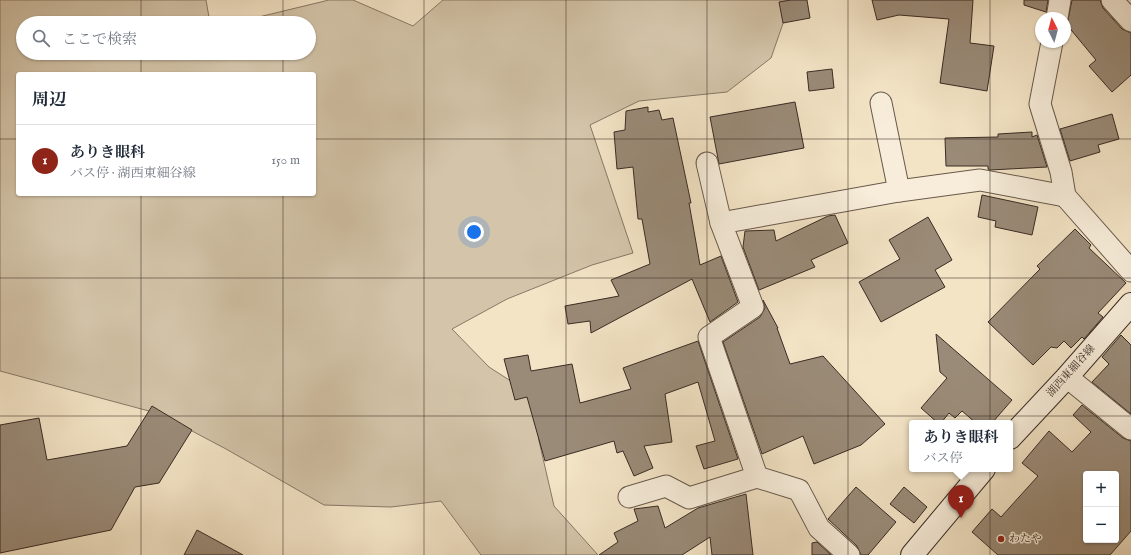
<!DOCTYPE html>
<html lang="ja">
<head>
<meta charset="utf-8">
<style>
	body { margin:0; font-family:"IM FELL English","Noto Serif JP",serif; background:#f6f6f7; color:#1f2937 }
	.controls { position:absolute; right:12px; bottom:12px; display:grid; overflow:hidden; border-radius:4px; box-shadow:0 1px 3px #0004 }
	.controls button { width:36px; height:36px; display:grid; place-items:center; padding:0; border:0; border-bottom:1px solid #e0e1e3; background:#fff; color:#1f2937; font:20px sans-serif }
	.compass { position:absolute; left:1035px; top:12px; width:36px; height:36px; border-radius:50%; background:#fff; box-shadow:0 1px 3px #0004; rotate:354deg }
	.you { position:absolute; left:474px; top:232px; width:14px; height:14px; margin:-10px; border:3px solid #fff; border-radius:50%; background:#1a73e8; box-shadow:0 0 0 6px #1a73e833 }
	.badge { display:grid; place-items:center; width:26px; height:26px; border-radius:50%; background:#8f2418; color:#fff; font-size:13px; font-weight:700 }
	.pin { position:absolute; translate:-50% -33px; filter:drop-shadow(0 1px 2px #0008) }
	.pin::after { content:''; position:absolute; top:21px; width:14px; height:12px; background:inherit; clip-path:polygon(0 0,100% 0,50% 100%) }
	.popup { position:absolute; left:909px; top:420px; width:104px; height:52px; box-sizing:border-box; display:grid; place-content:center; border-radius:4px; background:#fff; filter:drop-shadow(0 1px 3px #0005); font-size:13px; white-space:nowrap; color:#747a83 }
	.popup b { font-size:15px; color:#1f2937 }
	.popup::after { content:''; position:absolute; left:50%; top:100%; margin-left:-8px; border:8px solid transparent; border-top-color:#fff }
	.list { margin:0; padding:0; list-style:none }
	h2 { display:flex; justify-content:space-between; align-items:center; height:52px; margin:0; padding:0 16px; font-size:17px }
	h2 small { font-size:13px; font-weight:400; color:#747a83 }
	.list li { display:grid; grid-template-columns:26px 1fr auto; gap:12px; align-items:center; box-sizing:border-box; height:72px; padding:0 16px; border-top:1px solid #e0e1e3 }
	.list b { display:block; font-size:15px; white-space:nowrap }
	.list p { margin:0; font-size:13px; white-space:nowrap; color:#747a83 }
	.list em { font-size:13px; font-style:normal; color:#747a83 }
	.icon { flex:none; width:22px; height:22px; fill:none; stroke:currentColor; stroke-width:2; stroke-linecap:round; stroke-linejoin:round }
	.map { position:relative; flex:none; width:1131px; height:555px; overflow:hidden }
	.search { position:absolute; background:#fff; box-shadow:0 1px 3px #0004; left:16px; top:16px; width:300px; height:44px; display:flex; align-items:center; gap:10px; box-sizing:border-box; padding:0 14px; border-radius:22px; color:#747a83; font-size:15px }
	.panel { position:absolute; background:#fff; box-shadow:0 1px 3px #0004; left:16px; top:72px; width:300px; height:124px; border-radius:4px }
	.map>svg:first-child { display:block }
</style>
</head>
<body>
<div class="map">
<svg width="1131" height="555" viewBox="0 0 1131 555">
	<rect width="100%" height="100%" fill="#f3e4c6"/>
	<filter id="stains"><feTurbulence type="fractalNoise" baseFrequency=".005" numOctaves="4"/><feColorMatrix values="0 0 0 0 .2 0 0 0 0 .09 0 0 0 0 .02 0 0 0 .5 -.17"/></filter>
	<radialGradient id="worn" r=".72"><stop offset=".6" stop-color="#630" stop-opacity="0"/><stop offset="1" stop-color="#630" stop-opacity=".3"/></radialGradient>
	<path fill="#d4c5aa" stroke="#877867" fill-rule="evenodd" d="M0,0h206l4,23h-187v30h286v-30h-75l95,-23h24l60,26 30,-26h350l-5,9 -17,49 -44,34 -88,9 -49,24 43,128 -41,12 -85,34 -55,30 37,38 45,29 5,45 15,65 44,49h-117l-40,-54 -50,6 -67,-2 -98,-56 -66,-35 -160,-43zM18,74h296v120h-296z"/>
	<g fill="#9a8b78" stroke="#3a2b24" fill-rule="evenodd">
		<polygon points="791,0 807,0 810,18 783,23 779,2"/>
		<polygon points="872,0 973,0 970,43 994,46 987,91 940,83 949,19 899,15 877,20"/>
		<polygon points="1024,0 1048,0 1046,12 1024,5"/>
		<polygon points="1072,0 1100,0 1103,8 1122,29 1131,33 1131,75 1112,92 1089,66 1096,60 1067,25"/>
		<polygon points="832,69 834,88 809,91 807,72"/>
		<polygon points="795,102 804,148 719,164 710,117"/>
		<polygon points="648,107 648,112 659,110 662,120 673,118 691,203 689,203 700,265 721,256 738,302 710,322 692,279 591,333 590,321 568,324 565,306 619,296 611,280 650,264 642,219 638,219 633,167 617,169 614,132 625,130 626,111"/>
		<polygon points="1112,114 1119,139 1098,145 1100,152 1070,161 1060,129"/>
		<polygon points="1032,132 1032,137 1037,135 1047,167 990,170 988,169 988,166 946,166 945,138 998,137 998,134"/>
		<polygon points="982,195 1038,207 1032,235 995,227 996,221 978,217"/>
		<polygon points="835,215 848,243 811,260 815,267 759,290 743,247 745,231 774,230 776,241 828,216"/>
		<polygon points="928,217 952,260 935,270 945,287 881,322 859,282 900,259 889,240"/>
		<polygon points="1075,229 1091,245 1089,248 1126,283 1098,313 1103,317 1084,339 1082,337 1071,348 1064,341 1057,348 1051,347 1033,365 988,322 1040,269 1037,266"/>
		<polygon points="763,300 778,328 777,328 790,364 823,356 885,424 861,445 814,464 803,436 762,454 723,342 760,317 765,308"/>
		<polygon points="936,334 1012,400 992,423 976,423 962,411 955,418 949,413 941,423 938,423 921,408 947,378 940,372"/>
		<polygon points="1121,335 1131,345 1131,414 1092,382 1109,364 1102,357"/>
		<polygon points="698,341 738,459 704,469 696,446 715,441 698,382 665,394 672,442 644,446 653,468 634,476 623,451 617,453 614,441 545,461 527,397 515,400 504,359 528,355 531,371 572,364 580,403 631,389 623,368"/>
		<path d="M1082,405l41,33 8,3v90l-21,24h-112l-26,-23 20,-23 9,8 37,-41 -16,-13 27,-32 23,21 19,-20 -18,-17zM1086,474h30v66h-30z"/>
		<polygon points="152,406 192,430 159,483 135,487 111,530 0,553 0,425 39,418 47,460 127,446"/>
		<polygon points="856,487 896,522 868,555 861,555 857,546 828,519"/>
		<polygon points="904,487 927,507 914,523 890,504"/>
		<polygon points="746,494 753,555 712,555 710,537 682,555 599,555 618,542 614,533 638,521 634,509 658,506 665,528 698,508"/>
		<polygon points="197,530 243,555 184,555"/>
		<polygon points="817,542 831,555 812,555 812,543"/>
	</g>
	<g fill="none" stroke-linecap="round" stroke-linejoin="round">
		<g stroke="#68594c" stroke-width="23">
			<g id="street">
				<polyline points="1112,0 1131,21"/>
				<polyline points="1057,18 1060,0"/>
				<polyline points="1052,42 1040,104 1061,172 1065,196 1131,271"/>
				<polyline points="881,103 899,191"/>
				<polyline points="707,163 721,223"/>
				<polyline points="1067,377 1131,429"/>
				<polyline points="629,497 666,486 689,498 757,477"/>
				<polyline points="849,555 819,528 799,490 757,477 709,337 753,307 721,223 899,191 980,180 1065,196"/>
			</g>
		</g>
		<g stroke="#3a2b24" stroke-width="24">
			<g id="secondary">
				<polyline points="1010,438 1067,377 1131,304"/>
				<polyline points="912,555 984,469"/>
			</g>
		</g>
		<use href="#street" stroke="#f7edda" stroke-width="21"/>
		<use href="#secondary" stroke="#f7edda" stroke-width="22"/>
	</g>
	<path fill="none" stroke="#3a2b24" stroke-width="1" stroke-opacity="0.55" d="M141,0v23M283,0v23M424,0v555M566,0v555M707,0v555M848,0v555M990,0v555M141,53v21M283,53v21M0,139h18M314,139h817M141,194v361M283,194v361M0,278h1131M0,416h1131"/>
	<circle fill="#8f2418" stroke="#f7edda" stroke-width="1.5" cx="1001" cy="539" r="4"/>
	<g text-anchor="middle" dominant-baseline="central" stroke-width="3" stroke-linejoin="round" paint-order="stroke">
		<g font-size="11" fill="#3a2b24" stroke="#f7edda">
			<text transform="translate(1071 371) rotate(-48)">湖西東細谷線</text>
		</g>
		<g font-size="11" fill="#3a2b24" stroke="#f7edda" text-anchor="start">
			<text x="1009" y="539">わたや</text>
		</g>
	</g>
	<rect width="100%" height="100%" filter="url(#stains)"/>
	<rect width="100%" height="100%" fill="url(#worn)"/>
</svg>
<div class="controls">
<button>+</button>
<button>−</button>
</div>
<svg class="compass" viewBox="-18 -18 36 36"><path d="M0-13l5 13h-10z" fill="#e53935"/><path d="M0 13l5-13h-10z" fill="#747a83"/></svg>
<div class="you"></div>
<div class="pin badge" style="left:961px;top:518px">1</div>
<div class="popup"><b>ありき眼科</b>バス停</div>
<div class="search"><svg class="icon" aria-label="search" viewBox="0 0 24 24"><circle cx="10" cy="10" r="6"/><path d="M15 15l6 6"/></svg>ここで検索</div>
<section class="panel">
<h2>周辺<small></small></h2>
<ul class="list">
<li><span class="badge">1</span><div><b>ありき眼科</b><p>バス停 · 湖西東細谷線</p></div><em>150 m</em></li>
</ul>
</section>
</div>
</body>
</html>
